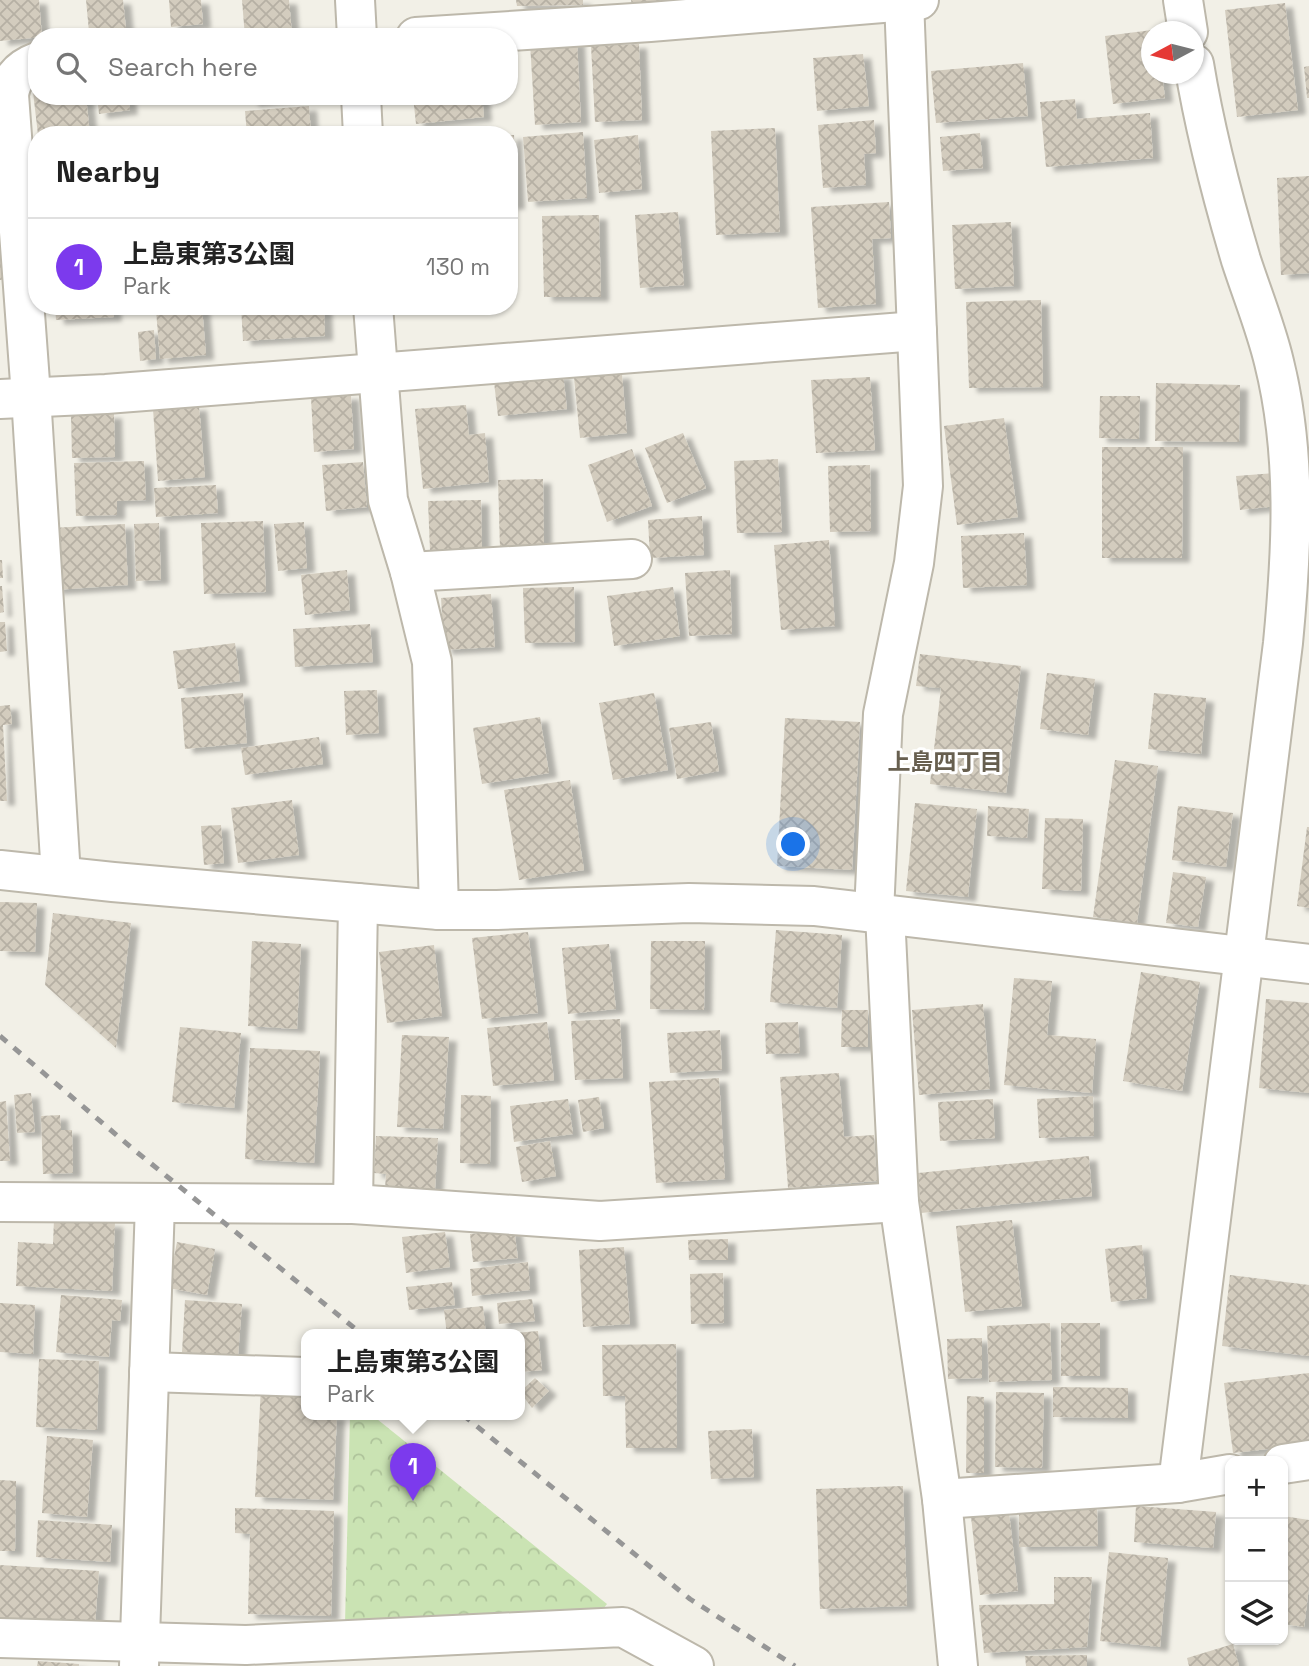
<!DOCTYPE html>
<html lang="en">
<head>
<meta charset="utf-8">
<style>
	body { margin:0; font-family:"Space Grotesk","Noto Sans JP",sans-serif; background:#f6f6f6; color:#222 }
	.controls { position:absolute; right:21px; bottom:21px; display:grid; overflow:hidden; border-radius:14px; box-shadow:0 2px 5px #0004 }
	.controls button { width:63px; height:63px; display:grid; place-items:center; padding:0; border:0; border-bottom:2px solid #e0e0e0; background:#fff; color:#222; font:35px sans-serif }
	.compass { position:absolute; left:1141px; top:21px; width:63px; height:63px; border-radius:50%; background:#fff; box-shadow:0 2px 5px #0004; rotate:263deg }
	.you { position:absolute; left:794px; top:845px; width:24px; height:24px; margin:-18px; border:5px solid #fff; border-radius:50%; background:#1a73e8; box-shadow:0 0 0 10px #1a73e833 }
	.badge { display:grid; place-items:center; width:46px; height:46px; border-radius:50%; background:#7c3aed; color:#fff; font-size:23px; font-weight:700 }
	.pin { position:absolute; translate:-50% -58px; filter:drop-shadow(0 2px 4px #0008) }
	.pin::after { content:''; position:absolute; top:37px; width:24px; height:21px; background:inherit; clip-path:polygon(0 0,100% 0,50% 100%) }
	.popup { position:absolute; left:301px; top:1329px; width:224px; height:91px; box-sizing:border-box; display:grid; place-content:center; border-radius:14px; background:#fff; filter:drop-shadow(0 2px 5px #0005); font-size:23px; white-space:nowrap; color:#767676 }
	.popup b { font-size:26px; color:#222 }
	.popup::after { content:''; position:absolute; left:50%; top:100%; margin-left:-14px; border:14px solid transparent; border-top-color:#fff }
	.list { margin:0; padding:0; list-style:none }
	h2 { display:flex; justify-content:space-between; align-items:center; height:91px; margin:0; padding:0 28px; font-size:30px }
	h2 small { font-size:23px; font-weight:400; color:#767676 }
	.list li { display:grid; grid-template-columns:46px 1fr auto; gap:21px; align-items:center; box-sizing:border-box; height:98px; padding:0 28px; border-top:2px solid #e0e0e0 }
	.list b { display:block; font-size:26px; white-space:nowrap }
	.list p { margin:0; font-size:23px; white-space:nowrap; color:#767676 }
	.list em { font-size:23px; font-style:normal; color:#767676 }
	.icon { flex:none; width:38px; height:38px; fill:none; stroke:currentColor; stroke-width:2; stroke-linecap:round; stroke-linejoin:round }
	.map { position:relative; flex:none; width:1309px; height:1666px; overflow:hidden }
	.search { position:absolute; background:#fff; box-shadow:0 2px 5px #0004; left:28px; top:28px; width:490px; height:77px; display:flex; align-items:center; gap:18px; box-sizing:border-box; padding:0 24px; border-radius:28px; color:#767676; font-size:26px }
	.panel { position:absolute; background:#fff; box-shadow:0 2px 5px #0004; left:28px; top:126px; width:490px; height:189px; border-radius:28px }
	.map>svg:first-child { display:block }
</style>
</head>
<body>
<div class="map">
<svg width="1309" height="1666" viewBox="0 0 1309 1666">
	<defs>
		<pattern id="park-crowns" width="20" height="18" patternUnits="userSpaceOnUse" patternTransform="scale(1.75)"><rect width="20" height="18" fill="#cae3b3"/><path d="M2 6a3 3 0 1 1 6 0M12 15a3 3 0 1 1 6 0" fill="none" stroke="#afc49b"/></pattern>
		<pattern id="building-cross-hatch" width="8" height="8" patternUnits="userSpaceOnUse" patternTransform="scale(1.75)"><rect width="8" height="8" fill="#d3ccbe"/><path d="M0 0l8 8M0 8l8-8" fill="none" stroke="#b6b0a4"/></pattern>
		<filter id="shadow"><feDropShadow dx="8" dy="4.5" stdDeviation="2" flood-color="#0004"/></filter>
	</defs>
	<rect width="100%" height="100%" fill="#f2f0e7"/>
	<polygon fill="url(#park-crowns)" points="350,1415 372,1415 607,1604 599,1614 345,1624"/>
	<g fill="url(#building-cross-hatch)" filter="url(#shadow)">
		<polygon points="0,0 39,0 42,37 0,41"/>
		<polygon points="86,0 123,0 126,29 89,32"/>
		<polygon points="169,0 201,0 203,24 171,27"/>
		<polygon points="242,0 289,0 292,35 245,37"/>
		<polygon points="516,0 583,0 583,5 517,6"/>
		<polygon points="631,0 682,0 683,3 632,7"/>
		<polygon points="1285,3 1298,110 1237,117 1225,10"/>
		<polygon points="1152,30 1152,74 1162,74 1165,98 1113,104 1105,36"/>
		<polygon points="577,40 581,122 535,125 530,43"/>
		<polygon points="639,44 642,120 595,122 591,46"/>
		<polygon points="863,54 869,106 817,111 813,58"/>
		<polygon points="1023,63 1028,116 936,123 931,71"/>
		<polygon points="1309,66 1309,98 1307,98 1304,67"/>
		<polygon points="37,82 37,96 86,96 90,135 38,135 32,83"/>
		<polygon points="97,96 128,96 130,110 99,114"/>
		<polygon points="250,96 289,96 289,98 251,102"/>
		<polygon points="413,96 482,96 484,117 416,124"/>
		<polygon points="1075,99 1077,119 1150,113 1153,158 1046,167 1040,102"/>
		<polygon points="309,106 311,135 247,135 245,111"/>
		<polygon points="874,120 876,153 864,154 866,185 823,188 818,125"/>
		<polygon points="775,128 780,232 716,235 711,131"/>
		<polygon points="583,132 587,198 528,202 523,137"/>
		<polygon points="980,133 983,168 943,171 940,137"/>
		<polygon points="509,135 514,135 517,205 509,205"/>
		<polygon points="638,135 642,189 599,193 594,140"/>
		<polygon points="1309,176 1309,273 1281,275 1277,178"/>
		<polygon points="889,202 891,238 872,239 876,304 818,308 811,207"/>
		<polygon points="678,212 684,285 640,288 635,215"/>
		<polygon points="599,215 601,297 544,297 542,216"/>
		<polygon points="1011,222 1014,286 955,289 952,225"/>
		<polygon points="0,248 5,248 7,279 0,280"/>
		<polygon points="1041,300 1043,387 969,388 966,302"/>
		<polygon points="55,306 113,306 114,317 56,320"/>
		<polygon points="241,306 324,306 325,336 243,341"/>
		<polygon points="202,307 206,355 160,359 156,310"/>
		<polygon points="154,330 156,359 140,361 138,332"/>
		<polygon points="563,374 567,409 498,416 494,382"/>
		<polygon points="622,374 627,433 580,438 574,378"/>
		<polygon points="870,377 875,450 816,453 811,380"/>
		<polygon points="1156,383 1240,385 1239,442 1155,441"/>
		<polygon points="351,395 354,449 314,452 311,398"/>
		<polygon points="1100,396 1140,396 1139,439 1099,438"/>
		<polygon points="466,405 469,435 485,433 489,482 423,489 415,409"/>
		<polygon points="199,406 205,477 158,481 153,409"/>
		<polygon points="114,414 115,457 72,458 71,415"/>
		<polygon points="1004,418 1018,517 957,525 944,426"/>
		<polygon points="683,433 706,488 667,503 645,448"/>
		<polygon points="1102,447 1183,447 1182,558 1102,558"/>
		<polygon points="632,449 652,506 607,522 588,465"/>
		<polygon points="778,459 782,532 737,533 734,461"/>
		<polygon points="144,461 146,500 117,501 117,515 76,516 74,463"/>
		<polygon points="363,462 367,507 326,511 322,465"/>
		<polygon points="870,465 871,531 830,532 828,466"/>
		<polygon points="1274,473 1277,506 1240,510 1236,476"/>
		<polygon points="543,479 544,547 500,549 498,480"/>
		<polygon points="216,485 218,513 156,517 154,488"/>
		<polygon points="481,500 482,550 430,551 428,501"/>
		<polygon points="702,516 704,555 650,558 648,520"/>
		<polygon points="263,521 266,592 204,594 201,523"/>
		<polygon points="304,522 307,568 278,571 274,524"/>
		<polygon points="159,523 161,580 136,581 134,524"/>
		<polygon points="125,524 128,585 54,590 51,528"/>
		<polygon points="1024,533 1027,585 963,588 961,536"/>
		<polygon points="829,540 835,626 781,630 774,545"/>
		<polygon points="0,560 2,560 3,578 0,578"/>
		<polygon points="347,570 350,610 305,615 301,575"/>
		<polygon points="730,570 732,634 689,636 685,573"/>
		<polygon points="0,586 2,586 4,612 0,613"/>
		<polygon points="574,587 575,642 525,643 523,588"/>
		<polygon points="673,587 680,636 614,646 607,596"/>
		<polygon points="491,594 495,647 444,650 441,598"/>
		<polygon points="0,622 5,622 7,651 0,652"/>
		<polygon points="370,624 373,662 295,667 293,629"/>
		<polygon points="235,643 240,681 178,689 173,651"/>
		<polygon points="920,654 1021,666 1006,793 930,784 941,688 916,686"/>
		<polygon points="1047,673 1095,679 1088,735 1040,729"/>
		<polygon points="377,690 379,733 346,735 344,691"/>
		<polygon points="243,693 247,743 185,749 181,698"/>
		<polygon points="654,693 668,770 613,780 599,703"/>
		<polygon points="1154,693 1206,698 1201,754 1148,749"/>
		<polygon points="10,705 12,724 3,725 7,801 0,801 0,706"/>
		<polygon points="540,717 549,773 482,784 473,728"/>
		<polygon points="785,718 860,722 852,870 777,866"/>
		<polygon points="711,722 719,771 677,779 669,728"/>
		<polygon points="319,737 323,764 245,775 241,748"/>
		<polygon points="1115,760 1158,766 1137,923 1093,917"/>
		<polygon points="570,780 584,870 519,880 504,790"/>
		<polygon points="292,800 299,855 238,863 231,808"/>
		<polygon points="915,803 977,809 968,897 906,891"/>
		<polygon points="988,806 1029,809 1027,838 987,836"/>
		<polygon points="1178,806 1233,813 1226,867 1172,860"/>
		<polygon points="1045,818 1083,819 1081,891 1042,889"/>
		<polygon points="221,825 224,863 204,865 201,826"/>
		<polygon points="1307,827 1309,827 1309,908 1297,906"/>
		<polygon points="1173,872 1206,877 1198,927 1166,923"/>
		<polygon points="0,902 37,903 35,952 0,951"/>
		<polygon points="53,913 131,923 116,1048 45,985"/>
		<polygon points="776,930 842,935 837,1008 770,1002"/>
		<polygon points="528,932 538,1013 482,1019 472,938"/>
		<polygon points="252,941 301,944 297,1029 248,1026"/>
		<polygon points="651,941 705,941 704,1010 650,1009"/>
		<polygon points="609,944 616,1009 568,1014 562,948"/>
		<polygon points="434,945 442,1016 387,1023 379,952"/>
		<polygon points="1141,972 1200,982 1182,1091 1123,1081"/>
		<polygon points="1014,978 1052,981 1047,1035 1096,1039 1092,1093 1004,1085"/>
		<polygon points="1266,999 1309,1003 1309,1093 1259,1088"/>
		<polygon points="983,1004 990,1089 919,1095 912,1010"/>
		<polygon points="842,1010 868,1010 868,1047 841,1047"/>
		<polygon points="620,1019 623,1078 575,1080 571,1021"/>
		<polygon points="547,1022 554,1080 493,1086 487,1028"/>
		<polygon points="798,1022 800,1053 766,1054 765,1023"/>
		<polygon points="180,1027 241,1033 234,1108 172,1102"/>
		<polygon points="720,1030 722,1070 670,1073 667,1033"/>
		<polygon points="402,1035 449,1037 443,1129 397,1127"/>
		<polygon points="250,1048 320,1051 314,1163 245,1159"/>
		<polygon points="839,1073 844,1137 874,1135 877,1181 788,1188 780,1077"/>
		<polygon points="719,1078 725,1179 656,1183 649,1082"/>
		<polygon points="31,1093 35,1132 17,1133 14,1095"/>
		<polygon points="461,1095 491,1096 490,1164 460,1163"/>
		<polygon points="1093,1096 1094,1136 1039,1138 1037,1099"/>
		<polygon points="599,1097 604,1128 583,1132 578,1100"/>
		<polygon points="568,1099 573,1134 514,1142 510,1106"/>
		<polygon points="993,1099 995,1138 940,1141 938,1102"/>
		<polygon points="6,1101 10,1161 0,1161 0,1102"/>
		<polygon points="60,1115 61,1130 72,1130 73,1173 43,1174 41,1116"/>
		<polygon points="376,1136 438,1138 435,1190 385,1188 386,1174 374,1173"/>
		<polygon points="550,1141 556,1176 522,1182 516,1147"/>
		<polygon points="1089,1156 1092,1196 921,1213 918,1173"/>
		<polygon points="54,1219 115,1223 112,1291 16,1286 18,1242 53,1244"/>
		<polygon points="1012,1220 1022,1306 965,1312 956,1226"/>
		<polygon points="514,1229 518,1258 473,1262 470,1234"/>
		<polygon points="445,1232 450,1267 406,1273 402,1237"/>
		<polygon points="728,1239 728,1260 689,1260 688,1240"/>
		<polygon points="177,1242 215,1249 207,1295 168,1288"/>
		<polygon points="1142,1245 1147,1298 1111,1302 1105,1249"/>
		<polygon points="624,1247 630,1324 583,1327 579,1250"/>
		<polygon points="528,1262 530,1290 472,1296 470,1269"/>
		<polygon points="723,1273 724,1323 691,1324 690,1274"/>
		<polygon points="1230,1275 1309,1285 1309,1356 1222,1346"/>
		<polygon points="452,1282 455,1305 409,1310 406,1287"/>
		<polygon points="61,1295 122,1300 120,1321 112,1320 109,1357 56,1352"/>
		<polygon points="532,1299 535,1321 499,1324 497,1303"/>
		<polygon points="185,1300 242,1304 238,1356 182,1352"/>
		<polygon points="0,1303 35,1305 33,1354 0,1352"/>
		<polygon points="483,1306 486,1335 447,1335 444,1310"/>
		<polygon points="1050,1323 1052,1380 989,1382 987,1326"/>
		<rect x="1061" y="1323" width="39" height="53"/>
		<polygon points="538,1331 542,1370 520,1372 520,1335 514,1335 514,1333"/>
		<polygon points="982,1338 982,1378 948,1379 947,1339"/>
		<polygon points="676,1344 677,1448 626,1448 625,1396 603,1396 602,1345"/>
		<polygon points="39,1359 99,1361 97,1430 36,1427"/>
		<polygon points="1309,1373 1309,1444 1233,1453 1224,1383"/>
		<polygon points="535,1378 549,1391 532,1408 520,1392"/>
		<polygon points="261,1387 306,1389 306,1415 337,1415 333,1500 255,1497"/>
		<polygon points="1053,1387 1128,1388 1128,1418 1053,1417"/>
		<polygon points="996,1392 1044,1393 1042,1468 995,1467"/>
		<polygon points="967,1396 984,1397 984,1473 966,1473"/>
		<polygon points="752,1429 754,1477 711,1479 708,1431"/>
		<polygon points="47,1436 93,1440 87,1517 42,1513"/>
		<polygon points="0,1480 16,1481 15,1551 0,1551"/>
		<polygon points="903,1486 907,1606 820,1609 816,1489"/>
		<polygon points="1097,1506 1098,1546 1019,1547 1019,1507"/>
		<polygon points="1136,1506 1216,1512 1213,1548 1134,1542"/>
		<polygon points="235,1508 334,1511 331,1616 248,1614 250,1534 235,1533"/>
		<polygon points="1009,1512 1018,1591 980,1595 971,1517"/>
		<polygon points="1283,1516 1309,1520 1309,1587 1304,1627 1283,1624"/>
		<polygon points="38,1520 112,1525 110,1562 36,1557"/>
		<polygon points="1109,1552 1168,1558 1160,1647 1100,1641"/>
		<polygon points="0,1565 99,1571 95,1625 0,1619"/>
		<polygon points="1054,1577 1092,1577 1087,1647 984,1653 979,1605 1054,1604"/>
		<polygon points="1233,1644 1239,1666 1189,1666 1187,1658"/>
		<polygon points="1087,1655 1087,1666 1026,1666 1025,1656"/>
		<polygon points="38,1661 79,1664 79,1666 37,1666"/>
	</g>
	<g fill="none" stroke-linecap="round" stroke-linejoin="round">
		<g stroke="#bdb8ab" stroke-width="42">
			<g id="minor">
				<polyline points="355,0 357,37"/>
				<polyline points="1183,0 1188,32"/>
				<polyline points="416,37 650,22 919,0"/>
				<path d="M37,62c-16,6 -26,16 -28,33l22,301 30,480"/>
				<path d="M1194,64c11,67 28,132 47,196 11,34 25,68 33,102 23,92 18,187 9,281l-105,840 52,-9"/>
				<polyline points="361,96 363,135"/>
				<polyline points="373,306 388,500 410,572 432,662 439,910"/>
				<polyline points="0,399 106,394 917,331"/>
				<polyline points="410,572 632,559"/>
				<polyline points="0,870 113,882 439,910 497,910 689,903 814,906 1309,964"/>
				<polyline points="874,913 883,714 914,563 923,486 904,0"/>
				<polyline points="885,914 899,1202 942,1499 958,1666"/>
				<polyline points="0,1202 353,1204 600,1221 899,1202"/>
				<polyline points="353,1204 358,903"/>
				<polyline points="149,1372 306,1377"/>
				<polyline points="1283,1464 1309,1460"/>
				<polyline points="942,1499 1178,1483"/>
				<polyline points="0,1638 246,1645 623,1627 694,1666"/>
				<polyline points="139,1666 155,1204"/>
			</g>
		</g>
		<use href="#minor" stroke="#fff" stroke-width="38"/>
		<g stroke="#969696" stroke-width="5" stroke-dasharray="9 9" stroke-linecap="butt">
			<polyline points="0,1036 133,1149 363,1335"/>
			<polyline points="463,1415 690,1599 795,1666"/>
		</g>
	</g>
	<g text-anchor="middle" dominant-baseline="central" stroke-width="6" stroke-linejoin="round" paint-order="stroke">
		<g font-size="23" font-weight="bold" fill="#675f4f" stroke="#fff">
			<text x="945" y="762">上島四丁目</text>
		</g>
	</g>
</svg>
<div class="controls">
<button>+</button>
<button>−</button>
<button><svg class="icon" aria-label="layers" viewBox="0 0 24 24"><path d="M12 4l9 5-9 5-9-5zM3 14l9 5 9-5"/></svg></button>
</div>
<svg class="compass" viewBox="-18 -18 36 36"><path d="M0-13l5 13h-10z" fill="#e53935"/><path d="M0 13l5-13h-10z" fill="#767676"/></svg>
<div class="you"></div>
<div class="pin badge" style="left:413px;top:1501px">1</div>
<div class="popup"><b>上島東第3公園</b>Park</div>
<div class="search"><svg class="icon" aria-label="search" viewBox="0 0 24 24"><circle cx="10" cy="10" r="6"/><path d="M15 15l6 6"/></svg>Search here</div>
<section class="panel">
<h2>Nearby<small></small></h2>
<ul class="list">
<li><span class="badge">1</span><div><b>上島東第3公園</b><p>Park</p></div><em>130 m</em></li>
</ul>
</section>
</div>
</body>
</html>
